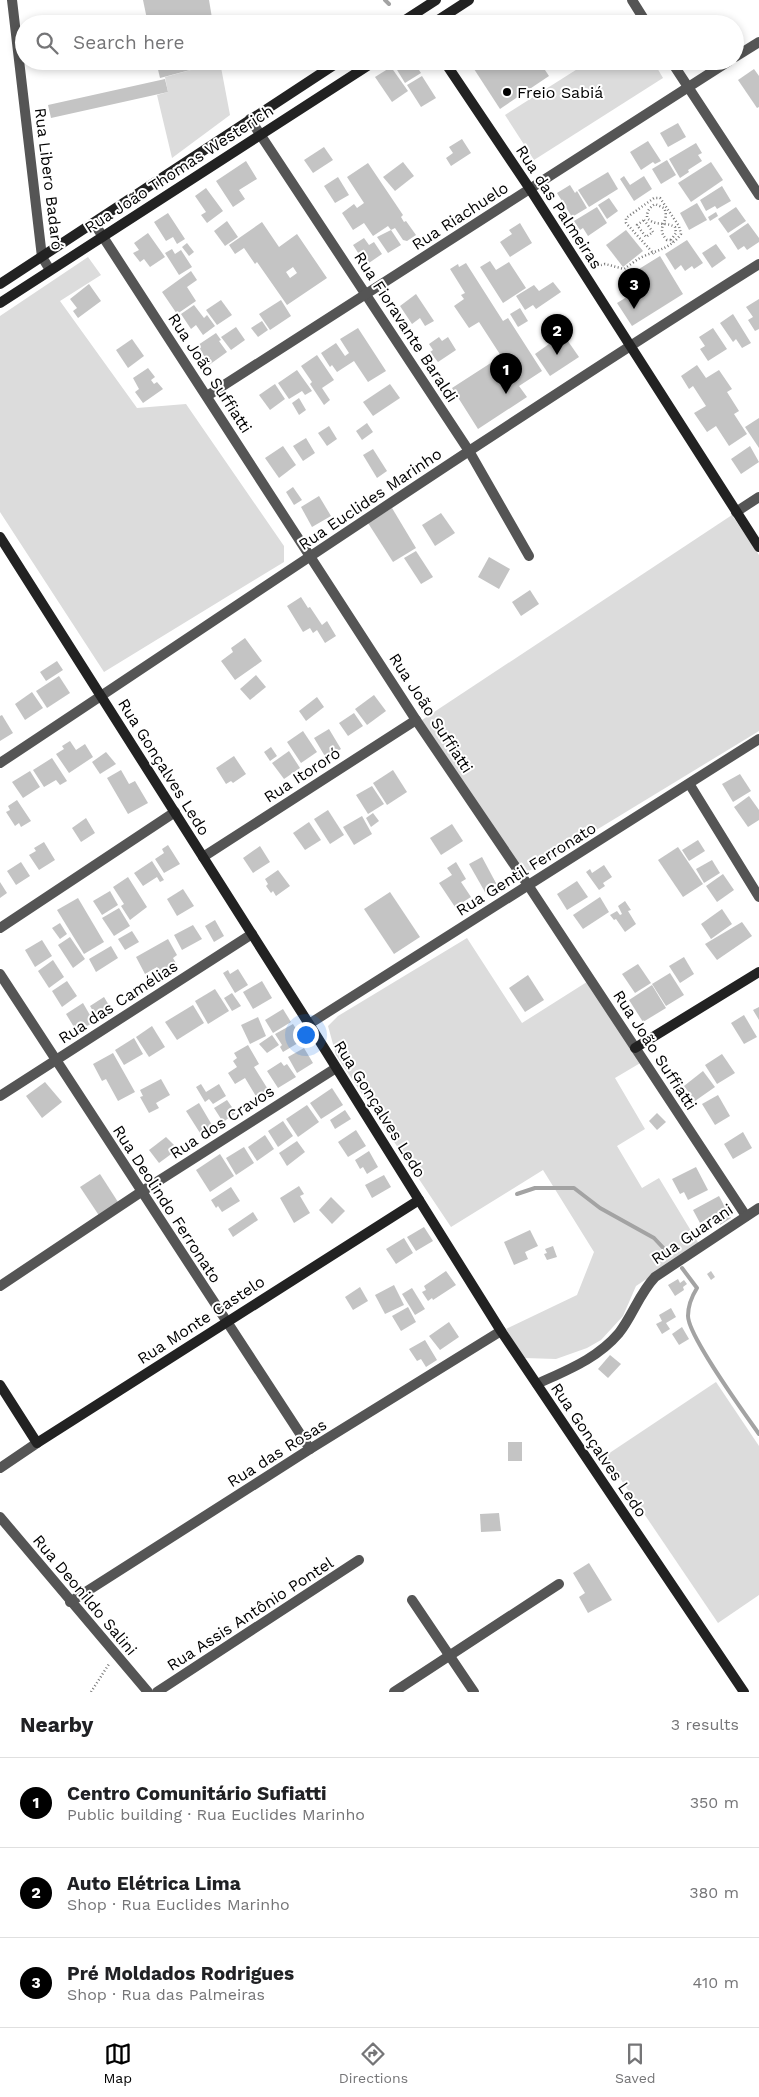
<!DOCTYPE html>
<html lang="en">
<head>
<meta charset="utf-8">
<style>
	body { margin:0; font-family:"Work Sans",sans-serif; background:#f2f2f2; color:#202124 }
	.you { position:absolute; left:305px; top:1034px; width:18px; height:18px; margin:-12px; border:4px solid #fff; border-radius:50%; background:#1a73e8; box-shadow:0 0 0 8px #1a73e833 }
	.badge { display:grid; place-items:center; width:32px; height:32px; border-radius:50%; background:#000; color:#fff; font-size:16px; font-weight:700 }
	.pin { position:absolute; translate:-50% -41px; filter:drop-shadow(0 1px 2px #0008) }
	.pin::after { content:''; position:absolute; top:26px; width:18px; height:15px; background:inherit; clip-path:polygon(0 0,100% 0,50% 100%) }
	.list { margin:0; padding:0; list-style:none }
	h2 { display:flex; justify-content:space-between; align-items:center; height:65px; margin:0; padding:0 20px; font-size:21px }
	h2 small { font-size:16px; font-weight:400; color:#757577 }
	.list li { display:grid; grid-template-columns:32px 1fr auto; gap:15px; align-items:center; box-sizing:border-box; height:90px; padding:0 20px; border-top:1px solid #e0e0e0 }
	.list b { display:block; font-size:19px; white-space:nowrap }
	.list p { margin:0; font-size:16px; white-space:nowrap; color:#757577 }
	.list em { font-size:16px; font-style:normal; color:#757577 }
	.icon { flex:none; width:28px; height:28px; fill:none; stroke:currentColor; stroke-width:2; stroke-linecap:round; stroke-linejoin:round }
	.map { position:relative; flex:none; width:759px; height:1692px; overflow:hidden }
	.search { position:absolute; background:#fff; box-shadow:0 2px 8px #0003; left:15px; right:15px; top:15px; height:55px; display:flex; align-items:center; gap:12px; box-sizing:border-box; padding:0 18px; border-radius:28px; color:#757577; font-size:19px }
	.sheet { height:335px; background:#fff }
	nav { display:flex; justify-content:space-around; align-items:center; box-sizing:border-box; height:70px; border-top:1px solid #e0e0e0; background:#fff; font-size:14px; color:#757577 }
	nav a { display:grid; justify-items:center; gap:2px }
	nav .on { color:#000 }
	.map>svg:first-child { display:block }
</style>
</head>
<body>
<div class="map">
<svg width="759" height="1692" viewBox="0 0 759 1692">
	<rect width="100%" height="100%" fill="#fff"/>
	<g fill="#dcdcdc">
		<polygon points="590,61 653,61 663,78 534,160 505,115"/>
		<polygon points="220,62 230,115 172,158 157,95 168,92 165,77"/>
		<polygon points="88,257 101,275 60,301 137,408 186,404 284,546 284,562 104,672 0,512 0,316"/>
		<polygon points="732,515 759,555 759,731 524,874 422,720"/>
		<polygon points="467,938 522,1023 590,980 642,1062 615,1078 645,1129 617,1146 642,1188 659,1178 699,1244 636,1286 623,1316 601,1340 587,1348 556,1359 524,1358 506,1329 577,1295 594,1252 543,1170 451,1227 336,1055 328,1026 338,1016"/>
		<polygon points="716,1382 759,1446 759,1595 718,1623 605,1456"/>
	</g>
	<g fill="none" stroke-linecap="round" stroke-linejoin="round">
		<g stroke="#a3a3a3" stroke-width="4">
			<polyline points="385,0 389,4"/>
			<polyline points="517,1194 535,1188 574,1188 600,1208 654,1238 669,1254"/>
			<path d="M682,1268l15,20c-5,8 -9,18 -9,28 0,20 57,98 71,118"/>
		</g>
	</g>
	<g fill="#c4c4c4" fill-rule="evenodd">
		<polygon points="143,0 209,0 213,24 148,24"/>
		<polygon points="508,16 513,24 497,24"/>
		<polygon points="156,61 219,61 220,62 160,78"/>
		<polygon points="400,61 413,61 421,73 405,83 394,65"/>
		<polygon points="485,61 539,61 549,76 500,109 474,69"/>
		<polygon points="391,67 408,91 392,102 375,77"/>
		<polygon points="754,69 759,76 759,107 757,108 738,80"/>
		<polygon points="422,76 436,98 421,107 407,85"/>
		<polygon points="165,79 168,92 51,118 48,105"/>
		<polygon points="678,123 686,137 668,147 660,133"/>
		<polygon points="462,139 471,153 451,166 446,158 453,153 449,147"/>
		<polygon points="648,141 661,161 655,164 653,162 641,170 630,152"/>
		<polygon points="696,143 702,153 698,155 702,161 688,170 689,172 680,178 669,159"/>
		<polygon points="324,147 333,160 313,173 304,160"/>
		<polygon points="667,160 676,175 661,184 652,169"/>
		<polygon points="246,161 257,179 239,190 245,199 233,207 216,181"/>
		<polygon points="403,162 414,176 395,191 383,177"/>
		<polygon points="711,162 723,180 691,202 678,183"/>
		<polygon points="368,163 403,215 401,217 404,222 406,221 416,235 407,241 403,240 395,228 391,230 388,226 373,236 364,223 353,230 342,213 354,204 357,208 364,203 347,177"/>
		<polygon points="608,172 618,189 589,207 578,190"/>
		<polygon points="624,176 630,185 644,176 652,189 634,201 620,179"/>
		<polygon points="338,177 349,195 335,203 324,186"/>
		<polygon points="570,185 575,193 577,191 587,208 572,217 557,193"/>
		<polygon points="722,186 731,201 717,209 715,206 706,211 700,200"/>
		<polygon points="206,188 223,211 207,223 201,215 206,212 195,196"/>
		<polygon points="609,198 618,211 607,219 598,205"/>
		<polygon points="697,203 707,220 689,230 680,213"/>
		<polygon points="597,207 607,223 588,236 583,228 580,230 574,221"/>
		<polygon points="736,207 746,221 728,233 718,219"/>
		<polygon points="716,212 718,216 710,221 708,217"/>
		<polygon points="168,213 185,239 177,244 173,237 166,241 154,222"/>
		<polygon points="227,221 238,237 225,246 214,231"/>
		<path d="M262,222l17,25 18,-13 30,44 -40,27 -30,-43 -2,2 -11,-16 -9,6 -6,-9zM293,267l4,6 -7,5 -4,-6z"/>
		<polygon points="520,223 532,243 510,257 500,242 512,234 509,230"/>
		<polygon points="748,223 759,238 759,242 747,250 744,246 738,250 729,236"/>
		<polygon points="391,230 401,245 388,253 377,237"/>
		<polygon points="626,230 643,251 623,267 606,245"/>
		<polygon points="148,233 165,257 150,267 144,259 140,262 133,253 139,250 134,243"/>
		<polygon points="364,238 369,245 374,242 382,254 366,265 353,245"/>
		<polygon points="687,240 703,263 694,269 692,266 685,271 681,265 675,270 665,254"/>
		<polygon points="187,243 194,252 189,256 182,247"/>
		<polygon points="716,244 726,258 712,268 702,253"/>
		<polygon points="172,249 175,254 181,250 192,267 179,275 165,253"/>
		<polygon points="660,256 683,294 632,326 617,303 635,292 626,277"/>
		<polygon points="490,261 496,270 509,262 526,288 503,303 480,267"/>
		<polygon points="466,263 503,321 508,318 542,371 519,386 527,397 478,429 452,388 500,357 518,382 479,322 469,328 454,306 464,299 461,295 465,293 450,269 458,264 459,267"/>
		<polygon points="191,271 197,280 187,287 196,301 177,314 162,292"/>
		<polygon points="553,282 561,292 536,309 533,305 525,310 516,296 534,285 539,291"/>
		<polygon points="89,284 101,301 78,318 73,311 77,308 70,299"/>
		<polygon points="416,294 434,321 425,326 420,318 412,324 400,306"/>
		<polygon points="759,299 759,329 755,331 748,320 753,317 746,307"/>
		<polygon points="221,300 232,315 217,325 206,310"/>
		<polygon points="281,300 291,316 270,330 259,314"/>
		<polygon points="194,305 204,318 207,315 215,326 203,335 196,325 191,329 181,314"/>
		<polygon points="520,308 528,321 518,327 510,314"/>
		<polygon points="733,314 751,343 742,348 736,339 733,342 720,323"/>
		<polygon points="262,321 268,330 258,337 251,328"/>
		<polygon points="236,327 245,340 231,350 221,337"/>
		<polygon points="358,328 386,371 368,382 354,361 337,372 332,365 330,367 321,353 336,343 345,356 349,353 340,339"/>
		<polygon points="713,328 727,349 708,361 700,349 705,346 699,337"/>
		<polygon points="216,333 221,340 219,341 227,352 209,365 198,345"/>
		<polygon points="563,334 579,357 550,376 535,354"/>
		<polygon points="439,337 442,341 448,337 456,350 438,362 430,352 433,350 429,344"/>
		<polygon points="132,339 144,356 128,368 116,350"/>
		<polygon points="317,355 334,380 322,388 330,400 324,405 310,384 312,382 301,366"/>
		<polygon points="697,365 706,378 719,370 732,389 727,392 739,411 734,414 747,434 729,446 716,426 707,432 694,413 706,406 693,386 689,389 681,376"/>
		<polygon points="148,368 155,377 151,380 154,384 157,382 163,389 143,403 135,392 139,389 133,378"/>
		<polygon points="297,370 312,391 305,395 302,391 289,399 278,383"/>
		<polygon points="275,384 285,399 270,410 259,395"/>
		<polygon points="390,384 400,398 373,416 363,402"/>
		<polygon points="299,398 306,410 299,415 292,403"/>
		<polygon points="759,418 759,448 745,427"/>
		<polygon points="367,423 373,432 362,440 356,431"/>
		<polygon points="329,426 337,439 327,446 318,433"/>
		<polygon points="306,438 315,453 303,461 293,446"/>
		<polygon points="283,446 296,465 279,478 265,458"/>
		<polygon points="750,446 759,462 741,474 731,459"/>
		<polygon points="373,449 387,471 377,478 363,455"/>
		<polygon points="293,487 302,500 294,505 286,492"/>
		<polygon points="319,496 331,516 312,527 301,507"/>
		<polygon points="392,508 416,548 393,562 368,523"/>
		<polygon points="441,513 455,533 435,546 422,525"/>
		<polygon points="416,551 433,577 421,584 404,558"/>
		<polygon points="489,557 510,569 499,589 478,577"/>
		<polygon points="530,590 539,604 521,616 512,602"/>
		<polygon points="301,597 308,608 310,607 322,625 327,621 336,636 325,643 317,630 313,633 310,628 303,632 287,606"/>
		<polygon points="245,638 262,661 235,680 221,661 233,652 231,648"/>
		<polygon points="57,661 63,670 46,681 40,672"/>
		<polygon points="256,675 266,687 250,700 240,689"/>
		<polygon points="59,676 70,693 47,708 36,691"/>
		<polygon points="32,692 43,708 25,720 15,704"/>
		<polygon points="374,695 386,711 367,725 355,709"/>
		<polygon points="317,697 324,707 306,721 299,711"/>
		<polygon points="354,713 363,726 348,736 339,723"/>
		<polygon points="2,715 13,733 0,741 0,716"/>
		<polygon points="329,729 341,749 326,758 314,738"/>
		<polygon points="303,731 317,752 301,763 287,742"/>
		<polygon points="70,741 76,750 85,744 93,757 69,773 56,754 64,749 62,746"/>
		<polygon points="271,747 277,756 270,761 264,752"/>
		<polygon points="289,751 300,768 284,779 272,763"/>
		<polygon points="106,752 116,764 100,774 92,762"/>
		<polygon points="234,756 246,774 233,783 231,781 226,784 216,768"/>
		<polygon points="52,758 67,781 60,785 56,780 44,787 33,770"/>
		<polygon points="121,770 129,784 135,781 148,803 128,814 107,778"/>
		<polygon points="393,770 407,792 387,805 373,783"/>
		<polygon points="30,771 40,787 23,798 12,782"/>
		<polygon points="740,774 751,791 733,802 722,784"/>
		<polygon points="372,786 384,804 368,814 356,795"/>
		<polygon points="749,796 759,810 759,820 748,827 734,807"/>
		<polygon points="17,800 31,821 21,827 19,823 15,826 6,812 10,810 8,806"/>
		<polygon points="328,810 344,835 330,844 314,819"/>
		<polygon points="373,813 379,821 371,827 366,818"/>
		<polygon points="362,816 372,834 354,845 343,827"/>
		<polygon points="86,818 95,833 81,842 72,828"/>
		<polygon points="309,822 321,840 305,850 293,833"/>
		<polygon points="452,824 463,841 441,855 430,838"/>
		<polygon points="698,840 705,851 689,861 682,850"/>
		<polygon points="44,842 55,860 39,870 29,855 36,851 34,848"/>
		<polygon points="168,845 180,864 164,873 155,859 164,853 162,849"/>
		<polygon points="260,846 270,862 253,873 243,858"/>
		<polygon points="678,847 703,884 683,897 658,860"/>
		<polygon points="482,857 497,885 485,892 469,864"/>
		<polygon points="712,860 720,873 704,883 696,869"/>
		<polygon points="152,861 164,880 160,882 157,877 143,886 134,873"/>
		<polygon points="21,862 30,876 16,885 7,871"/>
		<polygon points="456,862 466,879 461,882 471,897 455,907 439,883 452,875 447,868"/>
		<polygon points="604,865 612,877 603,883 605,886 599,890 586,872 590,869 592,873"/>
		<polygon points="278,870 290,886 276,896 273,891 271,893 266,886 268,884 265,879"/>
		<polygon points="723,874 734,890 717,902 706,886"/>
		<polygon points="128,877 147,907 130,920 121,906 124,904 113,887"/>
		<polygon points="577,881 588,897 567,910 557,894"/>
		<polygon points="0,882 7,893 0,898"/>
		<polygon points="183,889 194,906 177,916 167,899"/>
		<polygon points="110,891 118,905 102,915 93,901"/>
		<polygon points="390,892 420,937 394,954 364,909"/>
		<polygon points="600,897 609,912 583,929 573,915"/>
		<polygon points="78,898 104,942 84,954 57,910"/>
		<polygon points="625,901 631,910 628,911 636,924 625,932 616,919 614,920 610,915 617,911 620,915 622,914 618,906"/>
		<polygon points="119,908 130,926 114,936 102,918"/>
		<polygon points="722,909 732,924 711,939 701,924"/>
		<polygon points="215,920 224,936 214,942 205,926"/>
		<polygon points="742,922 752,936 717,960 705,944"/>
		<polygon points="60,923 67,934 60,939 52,928"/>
		<polygon points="193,925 202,939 182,950 174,935"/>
		<polygon points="132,931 139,942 125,950 118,939"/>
		<polygon points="70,937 85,959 73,968 58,945"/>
		<polygon points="168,939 177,955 173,958 178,967 162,976 157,967 145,974 136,957"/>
		<polygon points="42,940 52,956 35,967 25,950"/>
		<polygon points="111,946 118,958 96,972 89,959"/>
		<polygon points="684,957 694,974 680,983 669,966"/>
		<polygon points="53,960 64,977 49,988 38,971"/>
		<polygon points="638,964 651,983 635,993 622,974"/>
		<polygon points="238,969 248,985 235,993 223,973 228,970 230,974"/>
		<polygon points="670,973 684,995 666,1006 652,984"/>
		<polygon points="528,975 544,1000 525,1012 509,988"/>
		<polygon points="67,981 77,996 62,1007 52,991"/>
		<polygon points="262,981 272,998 253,1009 243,992"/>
		<polygon points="652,985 666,1008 643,1022 629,1000"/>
		<polygon points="215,989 229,1011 208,1024 195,1001"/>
		<polygon points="232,993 241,1006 232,1011 224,998"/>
		<polygon points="104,997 113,1012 99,1021 90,1006"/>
		<polygon points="83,1003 94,1022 77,1032 66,1014"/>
		<polygon points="193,1005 204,1023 177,1040 165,1022"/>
		<polygon points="759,1007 759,1020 753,1010"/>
		<polygon points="283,1009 291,1022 273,1033 265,1020"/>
		<polygon points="744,1015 757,1037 744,1044 731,1023"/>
		<polygon points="258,1017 266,1036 250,1044 241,1025"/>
		<polygon points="293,1024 303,1040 283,1052 280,1047 282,1045 275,1034"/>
		<polygon points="152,1026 165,1047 149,1057 136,1037"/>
		<polygon points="272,1035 279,1045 267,1053 259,1044"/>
		<polygon points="134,1038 143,1054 124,1065 115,1050"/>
		<polygon points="248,1045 259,1064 254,1067 269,1091 257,1098 245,1078 235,1084 228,1073 237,1067 233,1061 237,1058 234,1053"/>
		<polygon points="304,1048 313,1063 297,1073 288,1057"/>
		<polygon points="113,1053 135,1092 118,1101 106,1079 102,1081 93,1064"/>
		<polygon points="722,1054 735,1073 717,1084 705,1065"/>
		<polygon points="281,1062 284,1066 287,1064 296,1077 278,1088 267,1071"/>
		<polygon points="703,1071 715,1087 695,1101 684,1086"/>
		<polygon points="161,1079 170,1095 156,1103 159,1108 149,1113 140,1097 143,1096 140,1090"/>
		<polygon points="45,1082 62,1102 42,1118 26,1096"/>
		<polygon points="201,1084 206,1092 219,1084 226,1096 213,1104 209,1099 205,1102 196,1087"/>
		<polygon points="332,1088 343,1105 321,1119 310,1103"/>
		<polygon points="718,1095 730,1116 715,1125 702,1104"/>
		<polygon points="227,1100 236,1113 223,1122 214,1108"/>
		<polygon points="199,1103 212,1125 200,1133 186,1111"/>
		<polygon points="307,1105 319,1122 298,1137 286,1119"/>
		<polygon points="345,1110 351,1119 335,1129 330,1120"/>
		<polygon points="657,1113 666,1122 657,1130 649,1121"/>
		<polygon points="283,1121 293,1136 278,1147 268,1131"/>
		<polygon points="356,1130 366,1146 348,1157 338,1142"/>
		<polygon points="743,1132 752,1148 733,1159 724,1144"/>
		<polygon points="265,1135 274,1149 257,1161 248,1147"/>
		<polygon points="166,1137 178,1149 159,1163 149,1150"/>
		<polygon points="297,1141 305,1152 287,1166 279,1153"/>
		<polygon points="244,1147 254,1163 236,1175 226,1158"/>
		<polygon points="369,1151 378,1167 367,1174 363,1167 360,1169 355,1160"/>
		<polygon points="220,1154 234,1176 210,1192 196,1170"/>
		<polygon points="696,1167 708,1190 688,1200 684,1192 680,1194 672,1179"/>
		<polygon points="100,1174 118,1202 100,1217 80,1187"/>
		<polygon points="384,1175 391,1187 372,1198 365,1185"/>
		<polygon points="299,1186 304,1194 300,1196 310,1213 294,1223 280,1198"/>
		<polygon points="231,1187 240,1201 222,1212 218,1206 216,1208 211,1200"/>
		<polygon points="719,1196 731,1218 720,1225 714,1215 700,1223 693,1210"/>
		<polygon points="331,1197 345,1211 332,1224 319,1210"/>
		<polygon points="253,1212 258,1220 233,1237 228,1229"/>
		<polygon points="424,1227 433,1241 416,1251 407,1237"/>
		<polygon points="530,1230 538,1246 525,1252 528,1259 514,1265 504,1242"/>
		<polygon points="404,1238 413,1253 396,1264 386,1249"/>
		<polygon points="553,1246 557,1257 547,1260 544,1254 547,1253 545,1249"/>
		<polygon points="446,1271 456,1285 433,1300 432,1298 428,1301 422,1292 426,1290 424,1286"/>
		<polygon points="711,1271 715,1277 711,1280 707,1274"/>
		<polygon points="678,1279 680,1283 684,1280 687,1284 683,1287 684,1290 675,1296 668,1285"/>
		<polygon points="394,1285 404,1305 385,1314 375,1295"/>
		<polygon points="360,1287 368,1301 353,1310 345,1297"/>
		<polygon points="412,1288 425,1309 415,1315 402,1294"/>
		<polygon points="408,1307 416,1322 401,1331 392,1316"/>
		<polygon points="671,1308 676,1317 666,1323 670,1329 662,1334 656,1324 662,1321 659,1315"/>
		<polygon points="449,1322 459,1337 440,1350 429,1336"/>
		<polygon points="682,1327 689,1339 679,1345 672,1334"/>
		<polygon points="425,1340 437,1360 426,1367 421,1359 417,1361 409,1349"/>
		<polygon points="610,1355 621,1364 608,1378 598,1369"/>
		<rect x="508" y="1442" width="14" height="19"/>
		<polygon points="499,1513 501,1531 481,1532 480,1514"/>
		<polygon points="589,1563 612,1600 588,1613 579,1597 585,1593 573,1573"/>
	</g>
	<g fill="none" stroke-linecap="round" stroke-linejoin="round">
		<g stroke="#777" stroke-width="2.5" stroke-dasharray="1 2.5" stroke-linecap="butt">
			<polygon points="644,220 653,232 646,237 637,225"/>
			<path d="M671,240l5,-7 -1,-6c-10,-6 -19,0 -28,-9 0,-7 2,-10 8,-14l9,4c7,14 -10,19 3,32h4l2,2"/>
			<path d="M594,267l11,-3 19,5c6,-4 13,-10 20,-13 14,-6 27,-8 37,-22l-2,-8 -19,-28h-6l-28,20v5l28,31"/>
			<polyline points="91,1692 109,1664"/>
		</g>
		<g stroke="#555" stroke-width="10">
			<polyline points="12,0 42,257 50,270"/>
			<polyline points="632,0 647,24"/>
			<polyline points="735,57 759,42"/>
			<polyline points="671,61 759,195"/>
			<polyline points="250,119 469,451 529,556"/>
			<polyline points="94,223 416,720 528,885 746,1216"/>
			<polyline points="207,396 729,61"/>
			<polyline points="736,512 759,497"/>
			<path d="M0,763c252,-167 503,-338 759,-499"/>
			<polyline points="690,785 759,897"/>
			<polyline points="203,857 416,720"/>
			<polyline points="0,928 175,812"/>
			<polyline points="0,974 310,1449"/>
			<polyline points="309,1024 759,739"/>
			<polyline points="0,1096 252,934"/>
			<polyline points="0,1286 141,1192 336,1068"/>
			<path d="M537,1384c30,-14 60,-25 82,-51 14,-18 20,-39 36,-56l104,-69"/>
			<polyline points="0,1468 37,1443"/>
			<polyline points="0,1517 148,1692"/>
			<polyline points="412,1600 474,1692"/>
			<polyline points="70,1602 310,1449 501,1331"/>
			<polyline points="157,1692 359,1560"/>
			<polyline points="394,1692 559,1584"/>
		</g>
		<g stroke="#222" stroke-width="10">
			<polyline points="399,24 436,0"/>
			<polyline points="432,24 469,0"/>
			<polyline points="444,61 530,189 759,547"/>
			<polyline points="0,284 340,61"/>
			<polyline points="0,303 375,61"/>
			<polyline points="0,537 309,1024 501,1331 744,1692"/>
			<polyline points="635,1048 759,972"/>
			<polyline points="0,1385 37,1443 419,1200"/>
		</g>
	</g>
	<circle fill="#000" stroke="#fff" stroke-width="2" cx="507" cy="92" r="5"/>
	<g text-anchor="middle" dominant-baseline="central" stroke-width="4" stroke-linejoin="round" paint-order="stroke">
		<g font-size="16" fill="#000" stroke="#fff" text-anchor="start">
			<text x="517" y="92">Freio Sabiá</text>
		</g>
		<g font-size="16" fill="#000" stroke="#fff">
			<text transform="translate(179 169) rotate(-33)">Rua João Thomas Westerich</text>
			<text transform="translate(49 179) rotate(83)">Rua Libero Badaró</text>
			<text transform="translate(559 207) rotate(57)">Rua das Palmeiras</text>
			<text transform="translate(460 216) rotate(-33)">Rua Riachuelo</text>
			<text transform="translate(406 327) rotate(57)">Rua Fioravante Baraldi</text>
			<text transform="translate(210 373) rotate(57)">Rua João Suffiatti</text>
			<text transform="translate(370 499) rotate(-34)">Rua Euclides Marinho</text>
			<text transform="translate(431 713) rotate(57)">Rua João Suffiatti</text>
			<text transform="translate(164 767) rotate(58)">Rua Gonçalves Ledo</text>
			<text transform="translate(302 775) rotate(-33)">Rua Itororó</text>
			<text transform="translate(526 869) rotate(-32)">Rua Gentil Ferronato</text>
			<text transform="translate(118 1002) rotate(-33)">Rua das Camélias</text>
			<text transform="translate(655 1050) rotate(57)">Rua João Suffiatti</text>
			<text transform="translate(380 1109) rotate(58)">Rua Gonçalves Ledo</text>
			<text transform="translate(222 1122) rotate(-33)">Rua dos Cravos</text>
			<text transform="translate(167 1204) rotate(57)">Rua Deolindo Ferronato</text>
			<text transform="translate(692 1234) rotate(-34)">Rua Guarani</text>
			<text transform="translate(201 1320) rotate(-33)">Rua Monte Castelo</text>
			<text transform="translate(599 1450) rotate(56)">Rua Gonçalves Ledo</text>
			<text transform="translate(277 1453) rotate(-32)">Rua das Rosas</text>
			<text transform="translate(85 1595) rotate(50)">Rua Deonildo Salini</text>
			<text transform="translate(250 1614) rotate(-33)">Rua Assis Antônio Pontel</text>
		</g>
	</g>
</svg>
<div class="you"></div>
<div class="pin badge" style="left:506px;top:394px">1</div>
<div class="pin badge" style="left:557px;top:355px">2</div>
<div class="pin badge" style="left:634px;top:309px">3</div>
<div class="search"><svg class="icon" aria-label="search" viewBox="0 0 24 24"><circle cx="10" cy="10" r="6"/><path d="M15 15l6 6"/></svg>Search here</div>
</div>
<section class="sheet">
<h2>Nearby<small>3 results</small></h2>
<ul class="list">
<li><span class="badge">1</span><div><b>Centro Comunitário Sufiatti</b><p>Public building · Rua Euclides Marinho</p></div><em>350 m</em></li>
<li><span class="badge">2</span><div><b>Auto Elétrica Lima</b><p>Shop · Rua Euclides Marinho</p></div><em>380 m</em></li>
<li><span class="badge">3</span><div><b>Pré Moldados Rodrigues</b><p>Shop · Rua das Palmeiras</p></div><em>410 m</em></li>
</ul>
</section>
<nav>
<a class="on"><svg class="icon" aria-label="map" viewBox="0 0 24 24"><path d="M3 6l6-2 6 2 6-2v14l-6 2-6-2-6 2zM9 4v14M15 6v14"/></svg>Map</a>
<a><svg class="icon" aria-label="directions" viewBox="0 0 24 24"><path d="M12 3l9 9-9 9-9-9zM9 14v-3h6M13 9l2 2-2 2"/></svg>Directions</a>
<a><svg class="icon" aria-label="saved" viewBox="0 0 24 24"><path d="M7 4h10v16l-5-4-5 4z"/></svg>Saved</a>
</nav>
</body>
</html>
